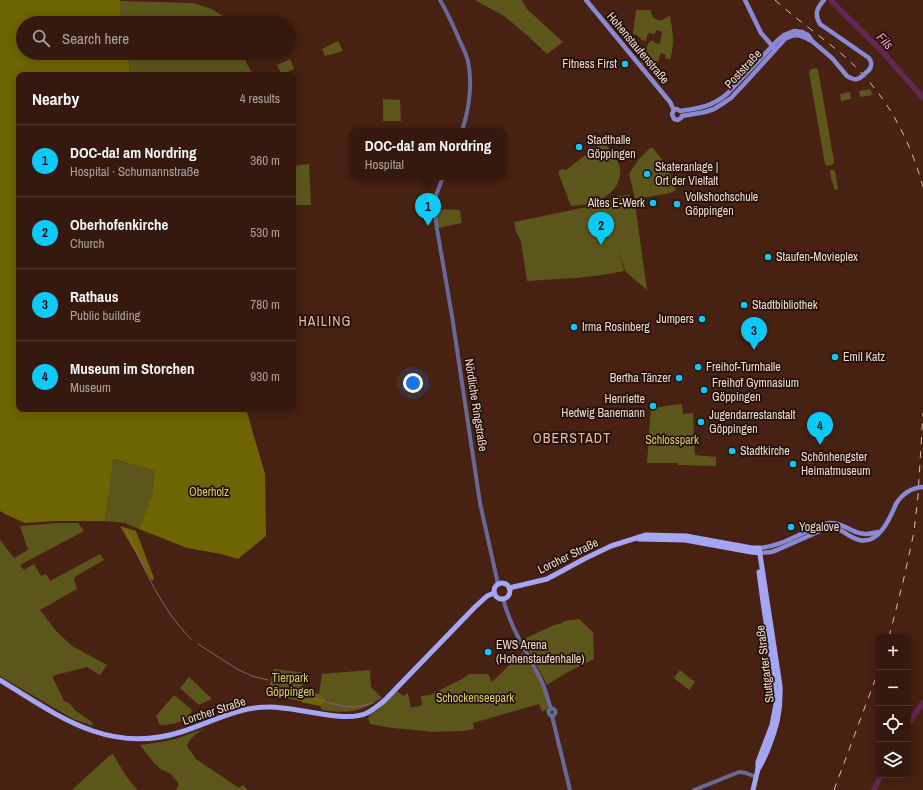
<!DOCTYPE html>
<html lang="en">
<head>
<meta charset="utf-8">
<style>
	body { margin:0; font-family:"Archivo Narrow",sans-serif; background:#3d2217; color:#f1f3f6 }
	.controls { position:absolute; right:12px; bottom:12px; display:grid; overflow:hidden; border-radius:8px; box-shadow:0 2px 10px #0003 }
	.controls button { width:36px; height:36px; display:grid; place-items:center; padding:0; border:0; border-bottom:1px solid #4f382e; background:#35190e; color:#f1f3f6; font:20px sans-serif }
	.you { position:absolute; left:413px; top:383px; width:14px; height:14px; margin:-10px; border:3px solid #fff; border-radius:50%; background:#1a73e8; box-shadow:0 0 0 6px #1a73e833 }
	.badge { display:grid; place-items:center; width:26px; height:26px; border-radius:50%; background:#0bcafa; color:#111; font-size:13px; font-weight:700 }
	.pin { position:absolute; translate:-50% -33px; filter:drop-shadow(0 1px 2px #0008) }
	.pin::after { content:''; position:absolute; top:21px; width:14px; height:12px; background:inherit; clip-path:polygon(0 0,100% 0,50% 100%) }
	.popup { position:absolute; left:350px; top:128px; width:156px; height:52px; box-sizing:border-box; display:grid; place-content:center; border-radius:8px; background:#35190e; filter:drop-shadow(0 1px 3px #0005); font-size:13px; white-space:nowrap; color:#aaa09e }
	.popup b { font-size:15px; color:#f1f3f6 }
	.popup::after { content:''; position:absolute; left:50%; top:100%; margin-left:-8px; border:8px solid transparent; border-top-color:#35190e }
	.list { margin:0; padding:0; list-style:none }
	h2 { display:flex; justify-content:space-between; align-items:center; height:52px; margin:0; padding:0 16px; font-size:17px }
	h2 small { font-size:13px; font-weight:400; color:#aaa09e }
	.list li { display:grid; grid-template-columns:26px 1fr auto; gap:12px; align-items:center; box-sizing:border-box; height:72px; padding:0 16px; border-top:1px solid #4f382e }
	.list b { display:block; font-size:15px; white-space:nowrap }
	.list p { margin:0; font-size:13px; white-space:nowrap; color:#aaa09e }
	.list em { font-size:13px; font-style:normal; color:#aaa09e }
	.icon { flex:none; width:22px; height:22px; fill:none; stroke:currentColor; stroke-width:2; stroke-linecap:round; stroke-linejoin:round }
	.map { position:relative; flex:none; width:923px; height:790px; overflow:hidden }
	.search { position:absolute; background:#35190e; box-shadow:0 2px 10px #0003; left:16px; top:16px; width:280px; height:44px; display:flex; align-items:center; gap:10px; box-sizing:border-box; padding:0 14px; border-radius:22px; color:#aaa09e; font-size:15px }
	.panel { position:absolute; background:#35190e; box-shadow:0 2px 10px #0003; left:16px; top:72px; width:280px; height:340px; border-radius:8px }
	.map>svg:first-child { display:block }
</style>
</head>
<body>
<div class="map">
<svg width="923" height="790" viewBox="0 0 923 790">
	<rect width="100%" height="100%" fill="#472112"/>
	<g fill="#5c561d">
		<polygon points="475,0 522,0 527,9 563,42 547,54 528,36 504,16"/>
		<polygon points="120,1 193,3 212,9 234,23 123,23 120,13"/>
		<path d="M636,10h14l3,7c8,7 10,1 17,-1 3,17 5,27 0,44l-5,-2 1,-3 -5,-2 -3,9v2l-13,-1 -2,2 -2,-3 7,-18 2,-3h3l2,2 5,1 2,-12 -5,-2 -3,4 -6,-1 -2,8 -5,-1v-2l-3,-1 -1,-2 -4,-1z"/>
		<polygon points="338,41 343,51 325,56 322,49"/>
		<polygon points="130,53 241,53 253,75 129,75"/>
		<polygon points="290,59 294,69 282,75 277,65"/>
		<polygon points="816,68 818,70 834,161 834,164 827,166 825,164 809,72 811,69"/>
		<polygon points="870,89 873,95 860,97 859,91"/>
		<polygon points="850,92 851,99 841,101 840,94"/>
		<polygon points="383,99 400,100 401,121 383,121"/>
		<path d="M604,141c4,7 11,14 14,21 8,18 -6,33 -22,40 -7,3 -17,3 -25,4l-13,-34 4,-3 4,1z"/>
		<polygon points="650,148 653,148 666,165 676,190 670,193 635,199 629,174 639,159"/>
		<polygon points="309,164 311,205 293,205 293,166"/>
		<polygon points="830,170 833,170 835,171 838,189 835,190 831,178"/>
		<path d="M629,195l5,4 1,5 12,86 -22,-19 -7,-24 6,24c-31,7 -65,8 -97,10l-6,-39 -5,-11 -2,-9 83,-17 22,-9z"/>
		<polygon points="435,209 460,210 462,223 438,228"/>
		<polygon points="682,404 683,414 693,413 695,455 716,457 716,466 678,465 677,463 647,463 651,407 663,407 664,406"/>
		<polygon points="112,459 154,471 153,492 139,529 125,523 105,521"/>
		<polygon points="57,523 78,523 84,531 20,565 24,570 34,564 41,576 46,574 50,581 100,554 104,560 76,576 74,580 77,589 40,610 57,632 72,646 107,665 100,675 87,667 52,676 64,701 69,703 76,711 92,722 93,726 73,719 0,676 0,540 14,558 28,550 20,526"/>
		<polygon points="579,619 593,632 594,659 566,673 547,685 524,642 526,638 554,625 562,623 564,621"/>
		<path d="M522,653h1l2,2c8,14 24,38 23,54l-6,3 -3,-8 -66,19 1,6 -11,2 -32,1 -6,-1 -33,-3 -22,-4 -2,-6 2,-3 8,-5 19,-19 6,5 5,-3 3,15 11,-3 -1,-9 9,-1 32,-16 7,-5h19l4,8z"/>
		<polygon points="274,669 305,673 303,685 311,691 306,694 304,702 267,694"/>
		<path d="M370,670l1,17 11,11c-5,2 -9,6 -14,8 -15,8 -30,6 -46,4l-2,-4 7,-5 -8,-7 3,-20z"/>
		<polygon points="680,670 695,682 689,690 674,678"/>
		<polygon points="189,677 212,699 199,705 180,688"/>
		<path d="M174,695l18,15c-4,12 -21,15 -32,15l-4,-9z"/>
		<path d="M205,729c-7,3 -16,9 -18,17l9,13 43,29 4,-3 5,5h-72l3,-6 -9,-11 -8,-3 -8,-7 -14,-18c12,-2 23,-3 35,-6 10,-3 20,-8 30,-10z"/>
		<path d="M113,754c8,13 14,26 25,36h-64l-1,-1 36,-33z"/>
	</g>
	<g fill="#6e6404">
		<polygon points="0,0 120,0 120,13 123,23 23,23 23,53 130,53 129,75 19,75 19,409 246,409 265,474 266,536 238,559 221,554 187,548 139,529 153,492 154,471 113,459 105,521 56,521 25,523 7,515 0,511"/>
		<polygon points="120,526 136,531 154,578 152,581"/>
		<polygon points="312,692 319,694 327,701 320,706 301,702 307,696"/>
	</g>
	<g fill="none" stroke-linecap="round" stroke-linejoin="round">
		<g stroke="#8f5c76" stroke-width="1">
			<path d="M126,530c18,38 35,79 65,109"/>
			<polyline points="198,644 237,669 252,676 268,680"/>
			<path d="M308,697c14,3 29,9 43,10 8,0 15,-2 22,-4"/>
		</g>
		<g stroke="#652750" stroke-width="5.5">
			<polyline points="831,0 840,10 879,48 923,98"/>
			<polyline points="908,724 923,702"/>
			<polyline points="874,790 881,775"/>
		</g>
		<g stroke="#686998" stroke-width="4">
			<path d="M440,0c7,12 13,25 19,39 3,7 7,15 9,22 5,24 1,48 -6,70"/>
			<polyline points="443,177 435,198 434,208 437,229 452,316 480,503 498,584"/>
			<path d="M503,598c7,30 26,57 39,84 4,9 6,18 9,27"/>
			<circle cx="552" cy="712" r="3.5"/>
			<polyline points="552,716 570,790"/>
			<polyline points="694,790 739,772 746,773 756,777"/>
		</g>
		<g stroke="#8989d4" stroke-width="4.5">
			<polyline points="586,0 670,102 674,110"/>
			<polyline points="745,0 761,33 768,41 774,48"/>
			<path d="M824,0c-7,8 -10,14 -4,24l49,34c3,4 3,8 0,12"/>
			<path d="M674,110l3,-1 3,2c20,-3 31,-4 47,-17l51,-54 6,-5 10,-4 8,1 6,3 4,6 20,17 15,18c5,3 9,5 14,1"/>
			<polyline points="674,110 672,114 674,119 678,120 681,118 682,116"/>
			<path d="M682,116l23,-4 9,-3 11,-7 6,-4 14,-15 40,-44c12,-7 16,-3 27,2"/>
			<path d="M759,548c26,-2 46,-19 70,-25 11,-1 18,6 27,9 7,3 15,2 22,0"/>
			<path d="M760,553l11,-1 6,-2 52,-23h4l4,1c7,4 14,10 22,12 20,5 31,-22 37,-36"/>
		</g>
		<g stroke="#a4a5f3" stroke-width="5">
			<polyline points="639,539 685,540 751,552 760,553"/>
			<circle cx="502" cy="591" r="8"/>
			<path d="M509,588l38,-9 39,-21 25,-12 35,-11 40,1 66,12h7l21,138c1,25 -3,40 -12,63 -3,7 -5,13 -10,20"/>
			<path d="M0,680c58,36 109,75 181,52 29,-9 56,-25 87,-25 28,-1 75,17 99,6 6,-3 11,-7 17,-12l91,-94 12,-11 7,-3"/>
			<polyline points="753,790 758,769 758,762 772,725 776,704 775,683 763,602 759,572"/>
		</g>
		<g stroke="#d8bcb1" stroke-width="1" stroke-dasharray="7 7" stroke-linecap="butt">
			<path d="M775,0c22,20 47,37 69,56 40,35 65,80 79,131"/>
			<polyline points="889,637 903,582 914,532 918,496 923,413"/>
			<polyline points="834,790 878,672"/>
		</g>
		<g stroke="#8989d4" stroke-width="4.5">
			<polyline points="861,77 869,70"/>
			<path d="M896,504c6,-10 14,-16 27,-17"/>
		</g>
	</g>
	<g fill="#0bcafa" stroke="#22110a" stroke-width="1.5">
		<circle cx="625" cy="64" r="4"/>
		<circle cx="579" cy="147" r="4"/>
		<circle cx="647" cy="174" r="4"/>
		<circle cx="653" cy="203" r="4"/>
		<circle cx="677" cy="204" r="4"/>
		<circle cx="768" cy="257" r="4"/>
		<circle cx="744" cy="305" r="4"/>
		<circle cx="702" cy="319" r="4"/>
		<circle cx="574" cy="327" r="4"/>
		<circle cx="835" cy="357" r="4"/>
		<circle cx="698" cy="367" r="4"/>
		<circle cx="679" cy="378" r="4"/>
		<circle cx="704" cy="390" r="4"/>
		<circle cx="653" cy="406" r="4"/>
		<circle cx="701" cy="422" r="4"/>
		<circle cx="732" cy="451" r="4"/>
		<circle cx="793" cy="464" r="4"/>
		<circle cx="791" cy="527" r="4"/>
		<circle cx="488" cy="652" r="4"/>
	</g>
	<g text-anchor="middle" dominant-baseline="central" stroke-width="3.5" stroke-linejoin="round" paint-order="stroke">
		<g font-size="12" fill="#f1d7cd" stroke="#22110a">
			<text transform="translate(638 48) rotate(50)">Hohenstaufenstraße</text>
			<text transform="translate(743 69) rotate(-47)">Poststraße</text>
			<text transform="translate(476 405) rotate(81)">Nördliche Ringstraße</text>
			<text transform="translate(568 556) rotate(-26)">Lorcher Straße</text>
			<text transform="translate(765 664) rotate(-97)">Stuttgarter Straße</text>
			<text transform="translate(214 711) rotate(-18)">Lorcher Straße</text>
		</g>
		<g font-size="12" fill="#f1d7cd" stroke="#22110a" text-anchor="start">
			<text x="617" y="64" text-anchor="end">Fitness First</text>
			<text x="587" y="140">Stadthalle<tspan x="587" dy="14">Göppingen</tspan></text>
			<text x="655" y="167">Skateranlage |<tspan x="655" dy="14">Ort der Vielfalt</tspan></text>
			<text x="685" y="197">Volkshochschule<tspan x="685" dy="14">Göppingen</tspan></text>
			<text x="645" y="203" text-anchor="end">Altes E-Werk</text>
			<text x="776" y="257">Staufen-Movieplex</text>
			<text x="752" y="305">Stadtbibliothek</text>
			<text x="694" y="319" text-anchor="end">Jumpers</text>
			<text x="582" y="327">Irma Rosinberg</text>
			<text x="843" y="357">Emil Katz</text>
			<text x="706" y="367">Freihof-Turnhalle</text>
			<text x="671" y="378" text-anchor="end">Bertha Tänzer</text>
			<text x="712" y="383">Freihof Gymnasium<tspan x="712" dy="14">Göppingen</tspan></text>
			<text x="645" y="399" text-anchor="end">Henriette<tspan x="645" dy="14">Hedwig Banemann</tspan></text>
			<text x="709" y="415">Jugendarrestanstalt<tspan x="709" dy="14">Göppingen</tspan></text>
			<text x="740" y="451">Stadtkirche</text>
			<text x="801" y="457">Schönhengster<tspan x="801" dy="14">Heimatmuseum</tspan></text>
			<text x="799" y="527">Yogalove</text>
			<text x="496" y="645">EWS Arena<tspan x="496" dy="14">(Hohenstaufenhalle)</tspan></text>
		</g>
		<g font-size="12" fill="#dace5e" stroke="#22110a">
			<text x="672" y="440">Schlosspark</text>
			<text x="209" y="492">Oberholz</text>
			<text x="290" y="678">Tierpark<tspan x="290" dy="14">Göppingen</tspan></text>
			<text x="475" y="698">Schockenseepark</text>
		</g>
		<g font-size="13" font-style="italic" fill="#f99bd5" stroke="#22110a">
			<text transform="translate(885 41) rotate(47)">Fils</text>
		</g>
		<g font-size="14" letter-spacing="1" fill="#e6b6a2" stroke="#22110a">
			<text x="325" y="321">HAILING</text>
			<text x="572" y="438">OBERSTADT</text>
		</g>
	</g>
</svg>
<div class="controls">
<button>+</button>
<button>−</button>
<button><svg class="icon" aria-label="locate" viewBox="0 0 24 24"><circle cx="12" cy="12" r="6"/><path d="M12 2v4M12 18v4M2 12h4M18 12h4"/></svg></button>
<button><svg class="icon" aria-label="layers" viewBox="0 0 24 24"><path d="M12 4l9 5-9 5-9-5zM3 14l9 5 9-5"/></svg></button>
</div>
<div class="you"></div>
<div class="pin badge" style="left:428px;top:226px">1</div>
<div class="popup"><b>DOC-da! am Nordring</b>Hospital</div>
<div class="pin badge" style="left:601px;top:245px">2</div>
<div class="pin badge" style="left:754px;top:350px">3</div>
<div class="pin badge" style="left:820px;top:445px">4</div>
<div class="search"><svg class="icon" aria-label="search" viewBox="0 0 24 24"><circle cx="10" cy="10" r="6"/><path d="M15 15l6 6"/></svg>Search here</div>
<section class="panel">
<h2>Nearby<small>4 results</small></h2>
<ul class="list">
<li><span class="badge">1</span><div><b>DOC-da! am Nordring</b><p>Hospital · Schumannstraße</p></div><em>360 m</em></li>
<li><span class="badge">2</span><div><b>Oberhofenkirche</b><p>Church</p></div><em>530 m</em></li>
<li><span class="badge">3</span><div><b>Rathaus</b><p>Public building</p></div><em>780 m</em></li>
<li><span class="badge">4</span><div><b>Museum im Storchen</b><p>Museum</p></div><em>930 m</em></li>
</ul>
</section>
</div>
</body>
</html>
